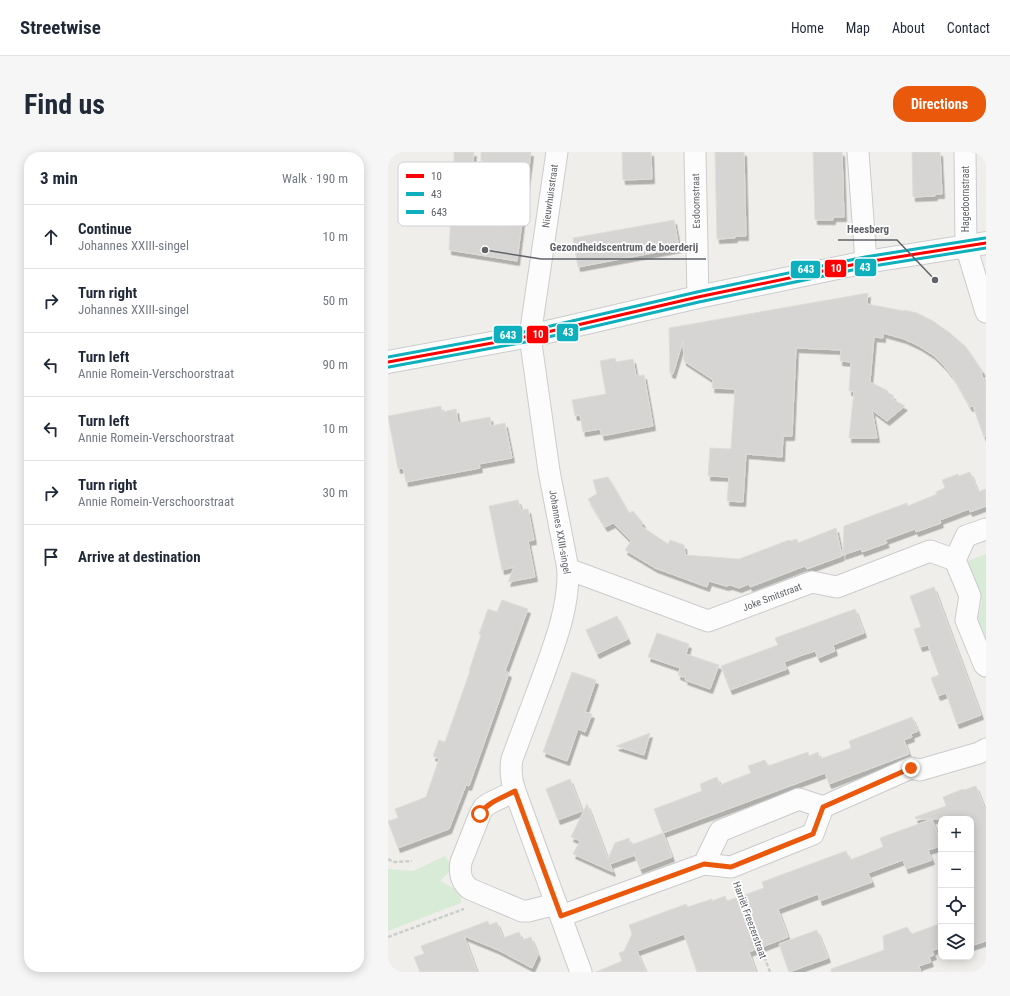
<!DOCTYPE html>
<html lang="en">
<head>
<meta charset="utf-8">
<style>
	body { margin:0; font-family:"Roboto Condensed",sans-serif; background:#f6f6f7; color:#1f2937 }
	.controls { position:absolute; right:12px; bottom:12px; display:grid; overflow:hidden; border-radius:8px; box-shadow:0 2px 10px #0003 }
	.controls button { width:36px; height:36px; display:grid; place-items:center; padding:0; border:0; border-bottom:1px solid #e0e1e3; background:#fff; color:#1f2937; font:20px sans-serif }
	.stop { position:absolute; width:12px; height:12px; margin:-9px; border:3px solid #ea580c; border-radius:50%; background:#fff }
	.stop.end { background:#ea580c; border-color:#fff; box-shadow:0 1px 4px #0008 }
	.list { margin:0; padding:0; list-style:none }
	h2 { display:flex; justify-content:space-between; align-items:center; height:52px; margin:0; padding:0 16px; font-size:17px }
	h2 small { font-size:13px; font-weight:400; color:#747a83 }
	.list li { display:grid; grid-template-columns:26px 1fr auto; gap:12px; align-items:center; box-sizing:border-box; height:64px; padding:0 16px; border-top:1px solid #e0e1e3 }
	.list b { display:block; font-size:15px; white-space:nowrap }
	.list p { margin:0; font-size:13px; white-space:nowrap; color:#747a83 }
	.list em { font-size:13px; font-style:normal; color:#747a83 }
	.icon { flex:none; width:22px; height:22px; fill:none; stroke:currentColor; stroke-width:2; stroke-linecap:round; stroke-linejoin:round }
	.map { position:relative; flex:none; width:598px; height:820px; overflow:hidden; border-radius:16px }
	header { display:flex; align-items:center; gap:24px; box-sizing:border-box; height:56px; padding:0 20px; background:#fff; border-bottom:1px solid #e0e1e3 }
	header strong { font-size:19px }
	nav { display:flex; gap:22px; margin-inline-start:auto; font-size:14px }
	.intro { display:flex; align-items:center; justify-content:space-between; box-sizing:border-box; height:96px; padding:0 24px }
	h1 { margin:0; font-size:28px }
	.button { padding:10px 18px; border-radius:16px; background:#ea580c; color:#fff; font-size:14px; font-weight:700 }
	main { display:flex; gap:24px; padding:0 24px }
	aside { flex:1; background:#fff; border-radius:16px; box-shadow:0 2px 10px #0003 }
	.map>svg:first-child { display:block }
</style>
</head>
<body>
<header>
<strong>Streetwise</strong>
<nav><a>Home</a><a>Map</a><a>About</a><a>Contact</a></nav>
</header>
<div class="intro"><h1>Find us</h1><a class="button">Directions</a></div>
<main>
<aside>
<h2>3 min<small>Walk · 190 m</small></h2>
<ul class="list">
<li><svg class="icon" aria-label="ahead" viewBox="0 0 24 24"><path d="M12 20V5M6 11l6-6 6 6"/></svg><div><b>Continue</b><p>Johannes XXIII-singel</p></div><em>10 m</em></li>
<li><svg class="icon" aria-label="right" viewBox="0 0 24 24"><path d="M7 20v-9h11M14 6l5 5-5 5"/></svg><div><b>Turn right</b><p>Johannes XXIII-singel</p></div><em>50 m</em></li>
<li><svg class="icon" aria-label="left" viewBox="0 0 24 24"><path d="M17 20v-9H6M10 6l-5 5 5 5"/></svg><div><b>Turn left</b><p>Annie Romein-Verschoorstraat</p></div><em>90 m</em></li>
<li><svg class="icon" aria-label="left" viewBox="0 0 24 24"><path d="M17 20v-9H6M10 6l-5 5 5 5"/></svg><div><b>Turn left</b><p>Annie Romein-Verschoorstraat</p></div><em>10 m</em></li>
<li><svg class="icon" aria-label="right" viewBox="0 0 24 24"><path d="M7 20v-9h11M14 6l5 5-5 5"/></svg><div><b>Turn right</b><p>Annie Romein-Verschoorstraat</p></div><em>30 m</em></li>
<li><svg class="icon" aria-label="arrive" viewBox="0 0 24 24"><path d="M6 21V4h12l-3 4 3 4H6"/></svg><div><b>Arrive at destination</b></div></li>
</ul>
</aside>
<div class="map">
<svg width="598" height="820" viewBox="0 0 598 820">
	<defs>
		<filter id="shadow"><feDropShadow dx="2.5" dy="4.5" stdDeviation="0" flood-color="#0004"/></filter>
	</defs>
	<rect width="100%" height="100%" fill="#efeeea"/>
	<g fill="#d8ebd6">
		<polygon points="598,402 598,492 589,469 594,450 580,409"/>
		<polygon points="57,704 65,716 52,729 73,740 73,751 0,779 0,717 25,719"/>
	</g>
	<g fill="#d6d5d3" stroke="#deddd9" filter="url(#shadow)">
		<polygon points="66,0 86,0 80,70 116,75 125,14 93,9 93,0 143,0 129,109 61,98 63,62 52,61 54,21 66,21"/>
		<polygon points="234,0 263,0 264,27 235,28"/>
		<polygon points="327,0 356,0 358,84 347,84 347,86 329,87"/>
		<polygon points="425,0 454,0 456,65 445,65 445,68 427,68"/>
		<polygon points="524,0 552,0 554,42 547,42 547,44 525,45"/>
		<polygon points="286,68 291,96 190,115 185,86"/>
		<polygon points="480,141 479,152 516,159 516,158 529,161 545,169 562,181 578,195 595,220 593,221 598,234 598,284 596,285 585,254 582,255 565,225 557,215 545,203 531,194 516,187 495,181 495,186 486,185 482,230 500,239 499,240 506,244 504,247 517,254 499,269 484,258 489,286 461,286 466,239 461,239 463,210 452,209 453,198 408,196 404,284 395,284 394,305 358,302 355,350 339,349 341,325 320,324 322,296 343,297 347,237 324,236 325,228 296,209 295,189 285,222 282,221 281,176"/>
		<polygon points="227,206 228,210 245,207 248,224 256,223 265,274 214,284 212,277 195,280 192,263 187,264 184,248 218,242 212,209"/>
		<polygon points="53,254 54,260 68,257 70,271 102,265 103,274 117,271 124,306 91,312 92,316 18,330 15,316 10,317 0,264"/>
		<polygon points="582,320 590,340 598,337 598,354 582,360 581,357 552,368 553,371 528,380 527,377 497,388 499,391 474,400 473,397 455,403 456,374 519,351 520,354 549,342 548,340 557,336 554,328 570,322 571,324"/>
		<polygon points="220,325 241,361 245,359 255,371 253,374 280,392 282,388 296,393 297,403 351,407 401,388 402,389 409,387 410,391 448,376 454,404 419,417 417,414 362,435 361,432 351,436 342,433 338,434 321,429 319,435 267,416 237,398 243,389 225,371 217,375 200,347 209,342 205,328"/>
		<polygon points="130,348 133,358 140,357 146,388 140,389 147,425 120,430 126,415 114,418 101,354"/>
		<polygon points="546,435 593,563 569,572 558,541 550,544 543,526 551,523 540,493 532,495 526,477 533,475 522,444"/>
		<polygon points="114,448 140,457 117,519 121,521 81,634 78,633 61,677 10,696 0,669 10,666 7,657 38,645 51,607 45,604 51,588 57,590 82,519 81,519 93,483 91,482 100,457 109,460"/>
		<polygon points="467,457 476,481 445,493 447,499 430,506 427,499 412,504 396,510 399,517 342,538 333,514 390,493 387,486"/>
		<polygon points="229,464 240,487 209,502 198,478"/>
		<polygon points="269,481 301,492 298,502 331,513 322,537 297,528 298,526 290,523 292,516 260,505"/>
		<polygon points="184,520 208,528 197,560 204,562 197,580 190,577 179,609 155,600"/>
		<polygon points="524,565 530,579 523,582 524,585 516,588 521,602 441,632 437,621 275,681 266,657 314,639 312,632 329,625 332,633 347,627 363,621 360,614 377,608 380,614 420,600 421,604 430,600 432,607 463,596 461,589"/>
		<polygon points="262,581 256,603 228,594"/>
		<polygon points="182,627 194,659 170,668 158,637"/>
		<polygon points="588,634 598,660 598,789 583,794 583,667 544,667 553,692 553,694 540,698 544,708 518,717 515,708 480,721 484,730 432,749 430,742 390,757 400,785 361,800 368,820 309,820 296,782 249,799 258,820 208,820 234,809 231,801 236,799 244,782 241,773 298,752 300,755 324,747 324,749 337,744 339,749 376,736 374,730 458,699 462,708 495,695 492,686 544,667 528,667 527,665 558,654 555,645 575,637 576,638"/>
		<polygon points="199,652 220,707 227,691 241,686 243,693 275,681 284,705 252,717 245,699 247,703 222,712 225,720 185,702 192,689 183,685"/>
		<polygon points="100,769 101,773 109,770 115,786 131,780 134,788 143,785 150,803 144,816 110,798 76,784 89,820 32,820 26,805 36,802 33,794"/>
		<polygon points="553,771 553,795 544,799 546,803 541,805 543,810 531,814 533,820 443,820 443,817 496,798 495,784 519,775 524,782"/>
		<polygon points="429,778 440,806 401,820 391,792"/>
	</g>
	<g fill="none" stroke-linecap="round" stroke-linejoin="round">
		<g stroke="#cbcccc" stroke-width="23">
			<g id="minor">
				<path d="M169,0l-27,184 19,135 19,98c1,39 -13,74 -26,110 -10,27 -20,53 -30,80 -2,12 -1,21 3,32l66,181"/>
				<polyline points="307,0 310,145"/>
				<polyline points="470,0 478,110"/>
				<polyline points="577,0 578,94 598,160"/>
				<polyline points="567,408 582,444 578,468 596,512 598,514"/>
				<polyline points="180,417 320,469 424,430 449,435 542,399 567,408 578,384 598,377"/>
				<path d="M127,639l-25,12 -6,4 -4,7 -19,48c-2,12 0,20 9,27l52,22h6l28,-7"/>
				<polyline points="316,712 343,715 425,682 435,655"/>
				<polyline points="173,764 316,712 332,679 411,647 435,655 523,616 532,618 591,601 598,597"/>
			</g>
		</g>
		<g stroke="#cbcccc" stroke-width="24">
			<polyline id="tertiary" points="0,210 142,184 310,145 478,110 598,91"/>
		</g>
		<g stroke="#cacfcc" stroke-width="2.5" stroke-dasharray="4 2" stroke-linecap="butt">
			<polyline points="0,707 6,710 24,709"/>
			<polyline points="349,732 382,820"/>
			<polyline points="0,785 76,757"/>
		</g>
		<use href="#minor" stroke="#fdfcfc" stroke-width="21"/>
		<use href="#tertiary" stroke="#fdfcfc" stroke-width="22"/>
		<g stroke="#fff" stroke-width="6">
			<polyline id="bus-1" points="0,210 142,184 310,145 478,110 598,91"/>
		</g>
		<g stroke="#fff" stroke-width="6">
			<polyline id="bus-2" points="1,215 143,189 311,150 479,115 598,96"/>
		</g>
		<g stroke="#fff" stroke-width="6">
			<polyline id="bus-3" points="0,205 141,179 309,140 477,105 597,86"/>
		</g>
		<use href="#bus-1" stroke="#f00" stroke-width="3"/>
		<use href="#bus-2" stroke="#0eb0be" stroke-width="3"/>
		<use href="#bus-3" stroke="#0eb0be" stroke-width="3"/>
	</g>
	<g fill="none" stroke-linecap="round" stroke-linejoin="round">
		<path stroke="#ea580c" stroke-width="5" d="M92,662c8,-12 22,-16 35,-23l46,125 143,-52 27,3 82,-33 10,-27 88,-39"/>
	</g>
	<g text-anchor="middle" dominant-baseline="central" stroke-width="3.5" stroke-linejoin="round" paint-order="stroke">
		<g font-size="10" fill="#5f6368" stroke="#fff">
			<text transform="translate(162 44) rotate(-82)">Nieuwhuisstraat</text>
			<text transform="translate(577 47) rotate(-90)">Hagedoornstraat</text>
			<text transform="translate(308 49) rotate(-91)">Esdoornstraat</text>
			<text transform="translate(172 380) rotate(80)">Johannes XXIII-singel</text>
			<text transform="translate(384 445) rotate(-21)">Joke Smitstraat</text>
			<text transform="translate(362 768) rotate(70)">Harriët Freezerstraat</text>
		</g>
	</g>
	<rect x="10" y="10" width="132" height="64" rx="6" fill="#fff" stroke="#cfd0d2" stroke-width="1"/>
	<rect x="18" y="22" width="18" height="4" fill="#f00"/>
	<rect x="18" y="40" width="18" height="4" fill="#0eb0be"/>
	<rect x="18" y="58" width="18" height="4" fill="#0eb0be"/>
	<g font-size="11" fill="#5f6368">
		<text x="43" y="28">10</text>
		<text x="43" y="46">43</text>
		<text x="43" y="64">643</text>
	</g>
	<path fill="none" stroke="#5f6368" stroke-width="1.5" d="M547 128L509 88H450M97 98L153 107H318"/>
	<g fill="#5f6368" stroke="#fff" stroke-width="1.5">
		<circle cx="547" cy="128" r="4"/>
		<circle cx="97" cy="98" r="4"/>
	</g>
	<g font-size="11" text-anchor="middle" font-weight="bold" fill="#5f6368" stroke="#fff" stroke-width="3.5" stroke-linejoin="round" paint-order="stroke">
		<text x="480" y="81">Heesberg</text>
		<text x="236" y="99">Gezondheidscentrum de boerderij</text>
	</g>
	<g stroke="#fff" stroke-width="1.5">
		<rect x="466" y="106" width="23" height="19" rx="4" fill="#0eb0be"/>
		<rect x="436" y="107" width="23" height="19" rx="4" fill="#f00"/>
		<rect x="402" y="108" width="31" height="19" rx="4" fill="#0eb0be"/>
		<rect x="168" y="171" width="23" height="19" rx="4" fill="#0eb0be"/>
		<rect x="138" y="173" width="23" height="19" rx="4" fill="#f00"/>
		<rect x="105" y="173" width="30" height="19" rx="4" fill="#0eb0be"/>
	</g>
	<g font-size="11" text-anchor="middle" font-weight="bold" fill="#fff">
		<text x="477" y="119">43</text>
		<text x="448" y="120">10</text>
		<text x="418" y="121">643</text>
		<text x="180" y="184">43</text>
		<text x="150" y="186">10</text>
		<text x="120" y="187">643</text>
	</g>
</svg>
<div class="controls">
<button>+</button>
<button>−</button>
<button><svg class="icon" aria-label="locate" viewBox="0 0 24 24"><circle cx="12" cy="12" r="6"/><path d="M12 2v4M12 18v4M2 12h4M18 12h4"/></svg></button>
<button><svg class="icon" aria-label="layers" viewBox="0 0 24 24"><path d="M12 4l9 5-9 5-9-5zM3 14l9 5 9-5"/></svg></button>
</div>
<div class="stop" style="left:92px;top:662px"></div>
<div class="stop end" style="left:523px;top:616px"></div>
</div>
</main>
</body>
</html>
